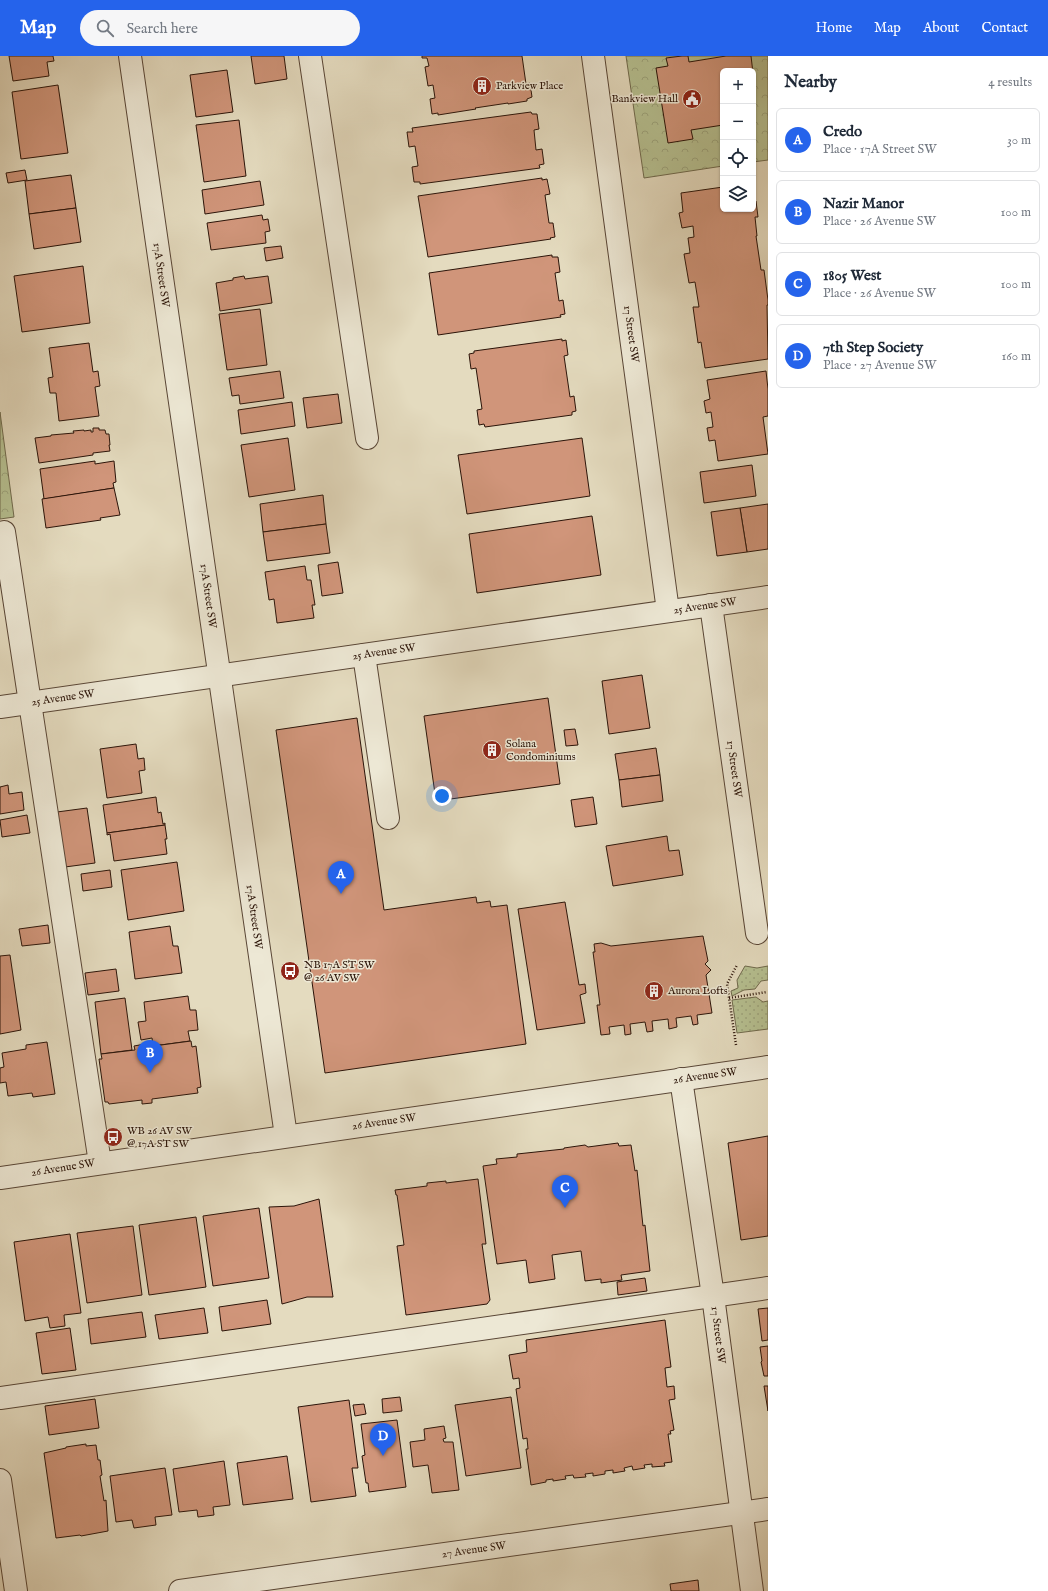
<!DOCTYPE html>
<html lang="en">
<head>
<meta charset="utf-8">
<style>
	body { margin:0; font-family:"IM FELL English",serif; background:#f6f6f7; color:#1f2937 }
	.controls { position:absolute; right:12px; top:12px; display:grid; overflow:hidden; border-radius:6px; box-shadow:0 1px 3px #0004 }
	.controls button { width:36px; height:36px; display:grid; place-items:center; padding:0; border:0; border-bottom:1px solid #e0e1e3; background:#fff; color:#1f2937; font:20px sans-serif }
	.you { position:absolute; left:442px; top:740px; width:14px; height:14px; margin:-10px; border:3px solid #fff; border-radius:50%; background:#1a73e8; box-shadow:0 0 0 6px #1a73e833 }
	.badge { display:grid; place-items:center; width:26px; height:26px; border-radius:50%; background:#2563eb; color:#fff; font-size:13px; font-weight:700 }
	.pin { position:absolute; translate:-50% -33px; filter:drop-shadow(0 1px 2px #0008) }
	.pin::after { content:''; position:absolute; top:21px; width:14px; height:12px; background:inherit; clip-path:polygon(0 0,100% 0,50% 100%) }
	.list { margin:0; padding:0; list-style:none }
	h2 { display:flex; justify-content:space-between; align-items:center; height:52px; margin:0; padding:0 16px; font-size:17px }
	h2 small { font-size:13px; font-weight:400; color:#747a83 }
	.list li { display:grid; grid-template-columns:26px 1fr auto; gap:12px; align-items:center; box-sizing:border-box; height:64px; margin:0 8px 8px; padding:0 8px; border:1px solid #e0e1e3; border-radius:6px }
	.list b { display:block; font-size:15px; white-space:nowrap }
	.list p { margin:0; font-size:13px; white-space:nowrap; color:#747a83 }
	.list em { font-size:13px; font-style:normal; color:#747a83 }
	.icon { flex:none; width:22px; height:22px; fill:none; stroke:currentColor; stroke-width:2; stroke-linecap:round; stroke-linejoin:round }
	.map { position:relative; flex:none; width:768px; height:1535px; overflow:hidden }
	header { display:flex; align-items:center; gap:24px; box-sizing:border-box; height:56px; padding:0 20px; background:#2563eb; color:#fff }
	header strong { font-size:19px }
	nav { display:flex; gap:22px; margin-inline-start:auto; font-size:14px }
	.search { width:280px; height:36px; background:#f6f6f7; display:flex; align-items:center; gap:10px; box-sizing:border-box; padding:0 14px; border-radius:22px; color:#747a83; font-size:15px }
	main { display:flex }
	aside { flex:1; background:#fff }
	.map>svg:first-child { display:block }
</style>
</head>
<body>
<header>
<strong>Map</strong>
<div class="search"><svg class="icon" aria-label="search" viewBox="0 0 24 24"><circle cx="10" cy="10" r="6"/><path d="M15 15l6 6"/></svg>Search here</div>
<nav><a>Home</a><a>Map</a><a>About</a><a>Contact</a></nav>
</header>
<main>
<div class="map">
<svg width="768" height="1535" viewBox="0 0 768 1535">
	<defs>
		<pattern id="grass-dots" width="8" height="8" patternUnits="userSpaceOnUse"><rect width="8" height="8" fill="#b6c091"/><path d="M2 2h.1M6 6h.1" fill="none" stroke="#9da47c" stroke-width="1.8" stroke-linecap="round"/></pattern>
		<pattern id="park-crowns" width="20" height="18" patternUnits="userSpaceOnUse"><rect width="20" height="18" fill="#b6c091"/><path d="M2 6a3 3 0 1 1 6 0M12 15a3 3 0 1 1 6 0" fill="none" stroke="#9da47c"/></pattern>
	</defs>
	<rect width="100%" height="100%" fill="#e4dbbf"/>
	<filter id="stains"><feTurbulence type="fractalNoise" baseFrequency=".005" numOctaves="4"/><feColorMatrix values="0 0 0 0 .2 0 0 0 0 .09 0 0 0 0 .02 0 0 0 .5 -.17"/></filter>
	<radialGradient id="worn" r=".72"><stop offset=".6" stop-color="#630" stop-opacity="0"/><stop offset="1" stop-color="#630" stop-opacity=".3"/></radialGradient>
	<g fill="url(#grass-dots)" stroke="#706a4d">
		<polygon points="745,910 757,912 768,910 768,924 761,925 755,933 744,934 732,940 731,935 738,932 737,924"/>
		<polygon points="756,941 763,946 768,945 768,973 737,977 732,944"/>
	</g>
	<g fill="url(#park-crowns)" stroke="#706a4d">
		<polygon points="626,0 768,0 768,104 753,106 753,15 723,15 723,110 644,122"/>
		<polygon points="0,356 14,461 0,463"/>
	</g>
	<g fill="#d0957a" stroke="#2b1409">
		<polygon points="9,0 53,0 54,5 47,6 49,20 13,25"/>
		<polygon points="251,0 284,0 287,23 255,28"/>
		<polygon points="422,0 522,0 526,28 530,27 532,41 527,43 527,45 508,48 508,47 475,52 476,53 438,59 438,57 432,58 430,43 435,42 433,29 428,30 425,11 429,10 427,2 422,2"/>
		<polygon points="682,0 688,0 689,6 726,0 751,0 753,17 753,15 723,15 723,69 691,74 693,83 668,87 656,12 668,10 666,2"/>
		<polygon points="227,14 233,56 196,61 190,19"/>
		<polygon points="58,29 68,97 21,103 12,36"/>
		<polygon points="531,56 532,58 537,58 539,73 534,74 536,94 542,93 544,108 539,109 540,112 420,128 420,126 414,126 412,111 418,110 415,90 409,91 407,76 413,76 412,72"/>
		<polygon points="239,64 246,120 204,126 196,69"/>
		<polygon points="25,114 27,124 8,127 6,117"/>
		<polygon points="71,119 76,152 29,158 25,125"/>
		<polygon points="542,122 542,124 547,123 550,138 545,139 549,167 553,167 555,181 550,182 551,183 428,201 418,140"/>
		<polygon points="260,125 264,149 205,158 202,134"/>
		<polygon points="723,131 723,153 753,153 753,145 756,145 758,161 755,161 757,180 756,180 761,214 764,214 768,244 768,249 767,249 768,303 705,312 701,286 698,287 693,251 699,251 695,226 689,227 684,198 690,197 688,182 694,181 693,170 682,172 679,157 683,156 681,137"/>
		<polygon points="76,152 81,186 34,193 29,158"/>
		<polygon points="262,159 263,164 268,163 270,175 265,176 266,187 211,194 207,167"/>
		<polygon points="281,190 283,202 266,205 264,192"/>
		<polygon points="552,199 552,201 558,201 560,216 555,217 559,245 563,244 565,258 560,259 561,261 438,279 429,217"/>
		<polygon points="83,210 90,267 22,276 14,220"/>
		<polygon points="244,220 245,223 268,220 272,247 220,255 216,227 233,224 233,222"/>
		<polygon points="260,253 267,309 227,314 219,258"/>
		<polygon points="562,283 562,285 566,284 568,299 564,300 570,341 574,340 576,355 572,356 572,359 485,371 484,368 479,369 477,354 482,353 476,312 471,313 469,298 474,297 474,295"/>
		<polygon points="89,287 93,316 98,315 100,330 95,331 99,360 59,365 56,337 50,337 48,322 53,321 49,292"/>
		<polygon points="280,315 284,342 240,348 239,339 232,340 229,322"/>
		<polygon points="766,315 768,333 768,360 763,361 768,398 718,405 715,384 709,385 707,372 713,371 711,356 706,357 704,345 710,343 707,324"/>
		<polygon points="338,338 342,367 307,372 303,342"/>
		<polygon points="292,346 295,370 241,378 238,354"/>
		<polygon points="93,372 99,372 99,374 105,374 106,378 109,378 110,389 109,389 110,395 93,397 93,399 39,407 35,382 51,380 51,379 74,377 73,375 84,374 84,375 91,374 91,376 93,376"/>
		<polygon points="288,382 295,434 249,441 241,389"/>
		<polygon points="582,382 590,440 467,458 458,399"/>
		<polygon points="95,405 95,408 114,405 116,426 113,427 114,432 44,443 40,413"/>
		<polygon points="752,409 756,440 704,447 700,416"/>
		<polygon points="114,432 120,459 100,462 101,464 46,472 42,443"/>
		<polygon points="323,439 326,468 263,476 260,448"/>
		<polygon points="768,448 768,493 747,496 740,452"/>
		<polygon points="740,452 747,496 717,500 711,456"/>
		<polygon points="592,460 601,519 477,537 469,478"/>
		<polygon points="326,468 330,497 267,505 263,476"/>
		<polygon points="338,506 343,537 322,540 318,509"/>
		<polygon points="305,510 307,524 311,524 315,549 312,549 314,562 277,567 274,543 269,544 265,516"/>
		<polygon points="642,619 650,672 609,678 602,625"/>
		<polygon points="548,642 560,728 436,745 424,660"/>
		<polygon points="357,662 384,854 476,841 477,847 490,845 491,851 507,849 526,988 325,1017 276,674"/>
		<polygon points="575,673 578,689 566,690 564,674"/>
		<polygon points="136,688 138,703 144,702 145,714 139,715 142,737 107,742 100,693"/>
		<polygon points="656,692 660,719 619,724 615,698"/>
		<polygon points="660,719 663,745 622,751 619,724"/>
		<polygon points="8,729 9,738 22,736 24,754 0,758 0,731"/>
		<polygon points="156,741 158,757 161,756 163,768 165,767 165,769 107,777 103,749"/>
		<polygon points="593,741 597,768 575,771 571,744"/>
		<polygon points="87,752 95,807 65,811 57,756"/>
		<polygon points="27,759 30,777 2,781 0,764"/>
		<polygon points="165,769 167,783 165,783 167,798 114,805 110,778 107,779 107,777"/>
		<polygon points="667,780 669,795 679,794 683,819 613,830 606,790"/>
		<polygon points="177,806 184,855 128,864 121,814"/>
		<polygon points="110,814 112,831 83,835 81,818"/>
		<polygon points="565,846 579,929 585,928 586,937 580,939 585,967 537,974 518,853"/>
		<polygon points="48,869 50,887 22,890 19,873"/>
		<polygon points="170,870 173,890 178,890 182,917 135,923 129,876"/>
		<polygon points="703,880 708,905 705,908 711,914 706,919 712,957 697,959 698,968 693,969 691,960 676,962 677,971 669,973 668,963 652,965 653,975 647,976 645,966 630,968 631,978 625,979 624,969 609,971 610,978 601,979 597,949 600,949 593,896 595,896 594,888 601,887 611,890"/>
		<polygon points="10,899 21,974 0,978 0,900"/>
		<polygon points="116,913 119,935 88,939 85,917"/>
		<polygon points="188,940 190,954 196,954 198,974 188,975 190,985 153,990 152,982 141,984 138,966 146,965 144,946"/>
		<polygon points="125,942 132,994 101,998 95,946"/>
		<polygon points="191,985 192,991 196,990 201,1031 197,1032 198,1037 152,1043 152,1047 142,1048 142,1044 109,1048 108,1046 105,1046 99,1003 102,1003 101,998 135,994 134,990 145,988 146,991"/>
		<polygon points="47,986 55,1038 33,1041 32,1037 8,1040 6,1026 0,1027 0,1012 4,1011 2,997 26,993 26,989"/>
		<polygon points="768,1080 768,1180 741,1184 728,1087"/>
		<polygon points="618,1087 619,1090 631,1089 635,1115 637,1114 643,1170 645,1169 650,1215 621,1219 622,1224 601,1227 601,1223 585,1225 581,1195 552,1199 555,1223 529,1227 526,1204 497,1208 483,1110 497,1108 496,1103 517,1101 517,1098 564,1093 564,1092 585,1089 588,1091"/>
		<polygon points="478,1123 486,1188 482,1188 490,1244 487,1248 406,1259 397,1190 404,1189 397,1139 396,1139 395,1134 427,1130 427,1127 446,1125 446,1127"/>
		<polygon points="319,1143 333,1241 307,1241 282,1248 269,1151 294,1150"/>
		<polygon points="259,1152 269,1222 213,1230 203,1160"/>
		<polygon points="196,1161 206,1231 149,1239 139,1169"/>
		<polygon points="133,1170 142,1239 87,1247 77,1177"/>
		<polygon points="70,1178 81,1257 64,1259 65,1270 50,1272 48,1261 25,1265 14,1186"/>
		<polygon points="645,1222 647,1235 618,1239 617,1226"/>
		<polygon points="267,1244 271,1268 222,1275 219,1251"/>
		<polygon points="204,1252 208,1277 159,1283 155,1259"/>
		<polygon points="768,1252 768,1284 762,1285 758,1253"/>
		<polygon points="142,1256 146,1281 91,1288 88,1263"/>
		<polygon points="665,1264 671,1311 665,1312 667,1331 674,1330 675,1343 669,1344 674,1374 670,1375 671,1378 668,1378 672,1406 664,1407 665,1410 652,1411 652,1408 644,1409 645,1412 633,1414 632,1410 624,1412 625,1415 613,1417 613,1414 605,1415 605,1418 593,1420 593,1417 585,1418 586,1421 574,1422 573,1419 565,1420 566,1423 553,1425 553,1423 546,1424 546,1426 531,1429 526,1393 528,1393 527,1382 523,1383 516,1333 520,1332 519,1322 513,1323 509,1299 527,1296 526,1284"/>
		<polygon points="70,1272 76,1314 42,1318 36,1277"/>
		<polygon points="768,1290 768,1320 764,1320 761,1306 762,1305 760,1291"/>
		<polygon points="764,1330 768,1330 768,1355"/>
		<polygon points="400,1341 402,1355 383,1357 382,1343"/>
		<polygon points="511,1341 521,1412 466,1420 455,1349"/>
		<polygon points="95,1343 99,1372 49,1379 45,1350"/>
		<polygon points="349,1344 358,1412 352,1412 356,1440 311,1446 298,1351"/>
		<polygon points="364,1348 366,1358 355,1360 353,1349"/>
		<polygon points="397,1364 406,1431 369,1436 368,1427 366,1427 362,1400 365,1399 361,1368"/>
		<polygon points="444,1370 446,1382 443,1383 444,1386 453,1386 459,1434 432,1437 428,1409 413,1411 410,1386 425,1384 424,1373"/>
		<polygon points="86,1388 86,1390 96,1389 98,1404 100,1404 102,1419 100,1420 104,1445 106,1444 108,1475 81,1480 80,1479 56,1482 44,1397 66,1392 66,1391"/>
		<polygon points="287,1400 293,1443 243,1449 237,1407"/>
		<polygon points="224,1405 230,1449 213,1451 214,1459 198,1461 197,1454 179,1456 173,1413"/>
		<polygon points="165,1412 172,1459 155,1461 156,1469 134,1472 132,1464 116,1466 110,1420"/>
		<polygon points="698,1524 699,1535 671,1535 670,1528"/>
	</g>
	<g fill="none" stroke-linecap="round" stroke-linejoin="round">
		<g stroke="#594636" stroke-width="24">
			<g id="minor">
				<polyline points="130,0 286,1080"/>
				<polyline points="310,0 367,382"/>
				<polyline points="593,0 668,555"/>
				<polyline points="4,476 100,1107"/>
				<polyline points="711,549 757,877"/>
				<polyline points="364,599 388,762"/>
				<polyline points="0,651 768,541"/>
				<polyline points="681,1023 713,1240 752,1535"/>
				<polyline points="0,1122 768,1011"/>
				<polyline points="0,1342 768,1232"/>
				<polyline points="0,1424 16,1535"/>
				<polyline points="180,1535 768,1453"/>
			</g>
		</g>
		<g stroke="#2b1409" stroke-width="2.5" stroke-dasharray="1 2" stroke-linecap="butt">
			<polyline points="729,942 767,936"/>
			<polyline points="736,989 727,928 737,909"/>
		</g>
		<use href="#minor" stroke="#ede8d5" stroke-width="22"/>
	</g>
	<defs>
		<g id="building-disc" transform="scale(1)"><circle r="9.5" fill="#8f2418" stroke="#ede8d5"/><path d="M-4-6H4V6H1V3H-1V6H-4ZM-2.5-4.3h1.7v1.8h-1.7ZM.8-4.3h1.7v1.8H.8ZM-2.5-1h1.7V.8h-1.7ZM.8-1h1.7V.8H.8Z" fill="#fff"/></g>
		<g id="civic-disc" transform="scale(1)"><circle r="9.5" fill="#8f2418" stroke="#ede8d5"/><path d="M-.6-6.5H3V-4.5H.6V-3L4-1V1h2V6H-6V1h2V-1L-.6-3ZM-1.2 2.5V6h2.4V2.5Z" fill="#fff"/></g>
		<g id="bus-disc" transform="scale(1)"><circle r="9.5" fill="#8f2418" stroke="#ede8d5"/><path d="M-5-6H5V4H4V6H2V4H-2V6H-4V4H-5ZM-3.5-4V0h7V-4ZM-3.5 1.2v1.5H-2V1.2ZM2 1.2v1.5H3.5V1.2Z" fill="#fff"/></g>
	</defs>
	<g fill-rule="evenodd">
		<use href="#building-disc" x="482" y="30"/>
		<use href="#civic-disc" x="692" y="43"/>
		<use href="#building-disc" x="492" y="694"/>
		<use href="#bus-disc" x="290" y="915"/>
		<use href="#building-disc" x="654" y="935"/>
		<use href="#bus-disc" x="113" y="1081"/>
	</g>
	<g text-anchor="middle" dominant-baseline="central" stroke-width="3" stroke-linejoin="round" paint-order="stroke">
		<g font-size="11" fill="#2b1409" stroke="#ede8d5" text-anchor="start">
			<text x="496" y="30">Parkview Place</text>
			<text x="678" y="43" text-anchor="end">Bankview Hall</text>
			<text x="506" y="688">Solana<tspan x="506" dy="13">Condominiums</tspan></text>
			<text x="304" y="909">NB 17A ST SW<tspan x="304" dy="13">@ 26 AV SW</tspan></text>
			<text x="668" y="935">Aurora Lofts</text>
			<text x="127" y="1075">WB 26 AV SW<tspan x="127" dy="13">@ 17A ST SW</tspan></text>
		</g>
		<g font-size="11" fill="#2b1409" stroke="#ede8d5">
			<text transform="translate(161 219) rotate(82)">17A Street SW</text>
			<text transform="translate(631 278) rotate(82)">17 Street SW</text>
			<text transform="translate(208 540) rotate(82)">17A Street SW</text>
			<text transform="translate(705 550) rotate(-8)">25 Avenue SW</text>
			<text transform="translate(384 596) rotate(-8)">25 Avenue SW</text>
			<text transform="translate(63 642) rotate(-8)">25 Avenue SW</text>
			<text transform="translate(734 713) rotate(82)">17 Street SW</text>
			<text transform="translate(254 861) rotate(82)">17A Street SW</text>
			<text transform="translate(705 1020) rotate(-8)">26 Avenue SW</text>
			<text transform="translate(384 1066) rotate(-8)">26 Avenue SW</text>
			<text transform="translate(63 1112) rotate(-9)">26 Avenue SW</text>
			<text transform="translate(718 1279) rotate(83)">17 Street SW</text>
			<text transform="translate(474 1494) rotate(-8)">27 Avenue SW</text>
		</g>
	</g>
	<rect width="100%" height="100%" filter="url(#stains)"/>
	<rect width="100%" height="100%" fill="url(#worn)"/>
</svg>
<div class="controls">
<button>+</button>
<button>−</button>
<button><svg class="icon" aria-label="locate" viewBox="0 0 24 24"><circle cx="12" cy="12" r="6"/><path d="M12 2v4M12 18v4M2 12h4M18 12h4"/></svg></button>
<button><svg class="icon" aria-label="layers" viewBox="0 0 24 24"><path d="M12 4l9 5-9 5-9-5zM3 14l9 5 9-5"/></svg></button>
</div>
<div class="you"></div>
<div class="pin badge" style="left:341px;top:838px">A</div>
<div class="pin badge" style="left:150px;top:1017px">B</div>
<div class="pin badge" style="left:565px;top:1152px">C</div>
<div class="pin badge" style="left:383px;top:1400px">D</div>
</div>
<aside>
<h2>Nearby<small>4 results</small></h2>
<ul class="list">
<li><span class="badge">A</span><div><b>Credo</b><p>Place · 17A Street SW</p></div><em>30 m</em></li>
<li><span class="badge">B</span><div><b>Nazir Manor</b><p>Place · 26 Avenue SW</p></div><em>100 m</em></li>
<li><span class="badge">C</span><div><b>1805 West</b><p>Place · 26 Avenue SW</p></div><em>100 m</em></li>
<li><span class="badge">D</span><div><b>7th Step Society</b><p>Place · 27 Avenue SW</p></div><em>160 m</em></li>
</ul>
</aside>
</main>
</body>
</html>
